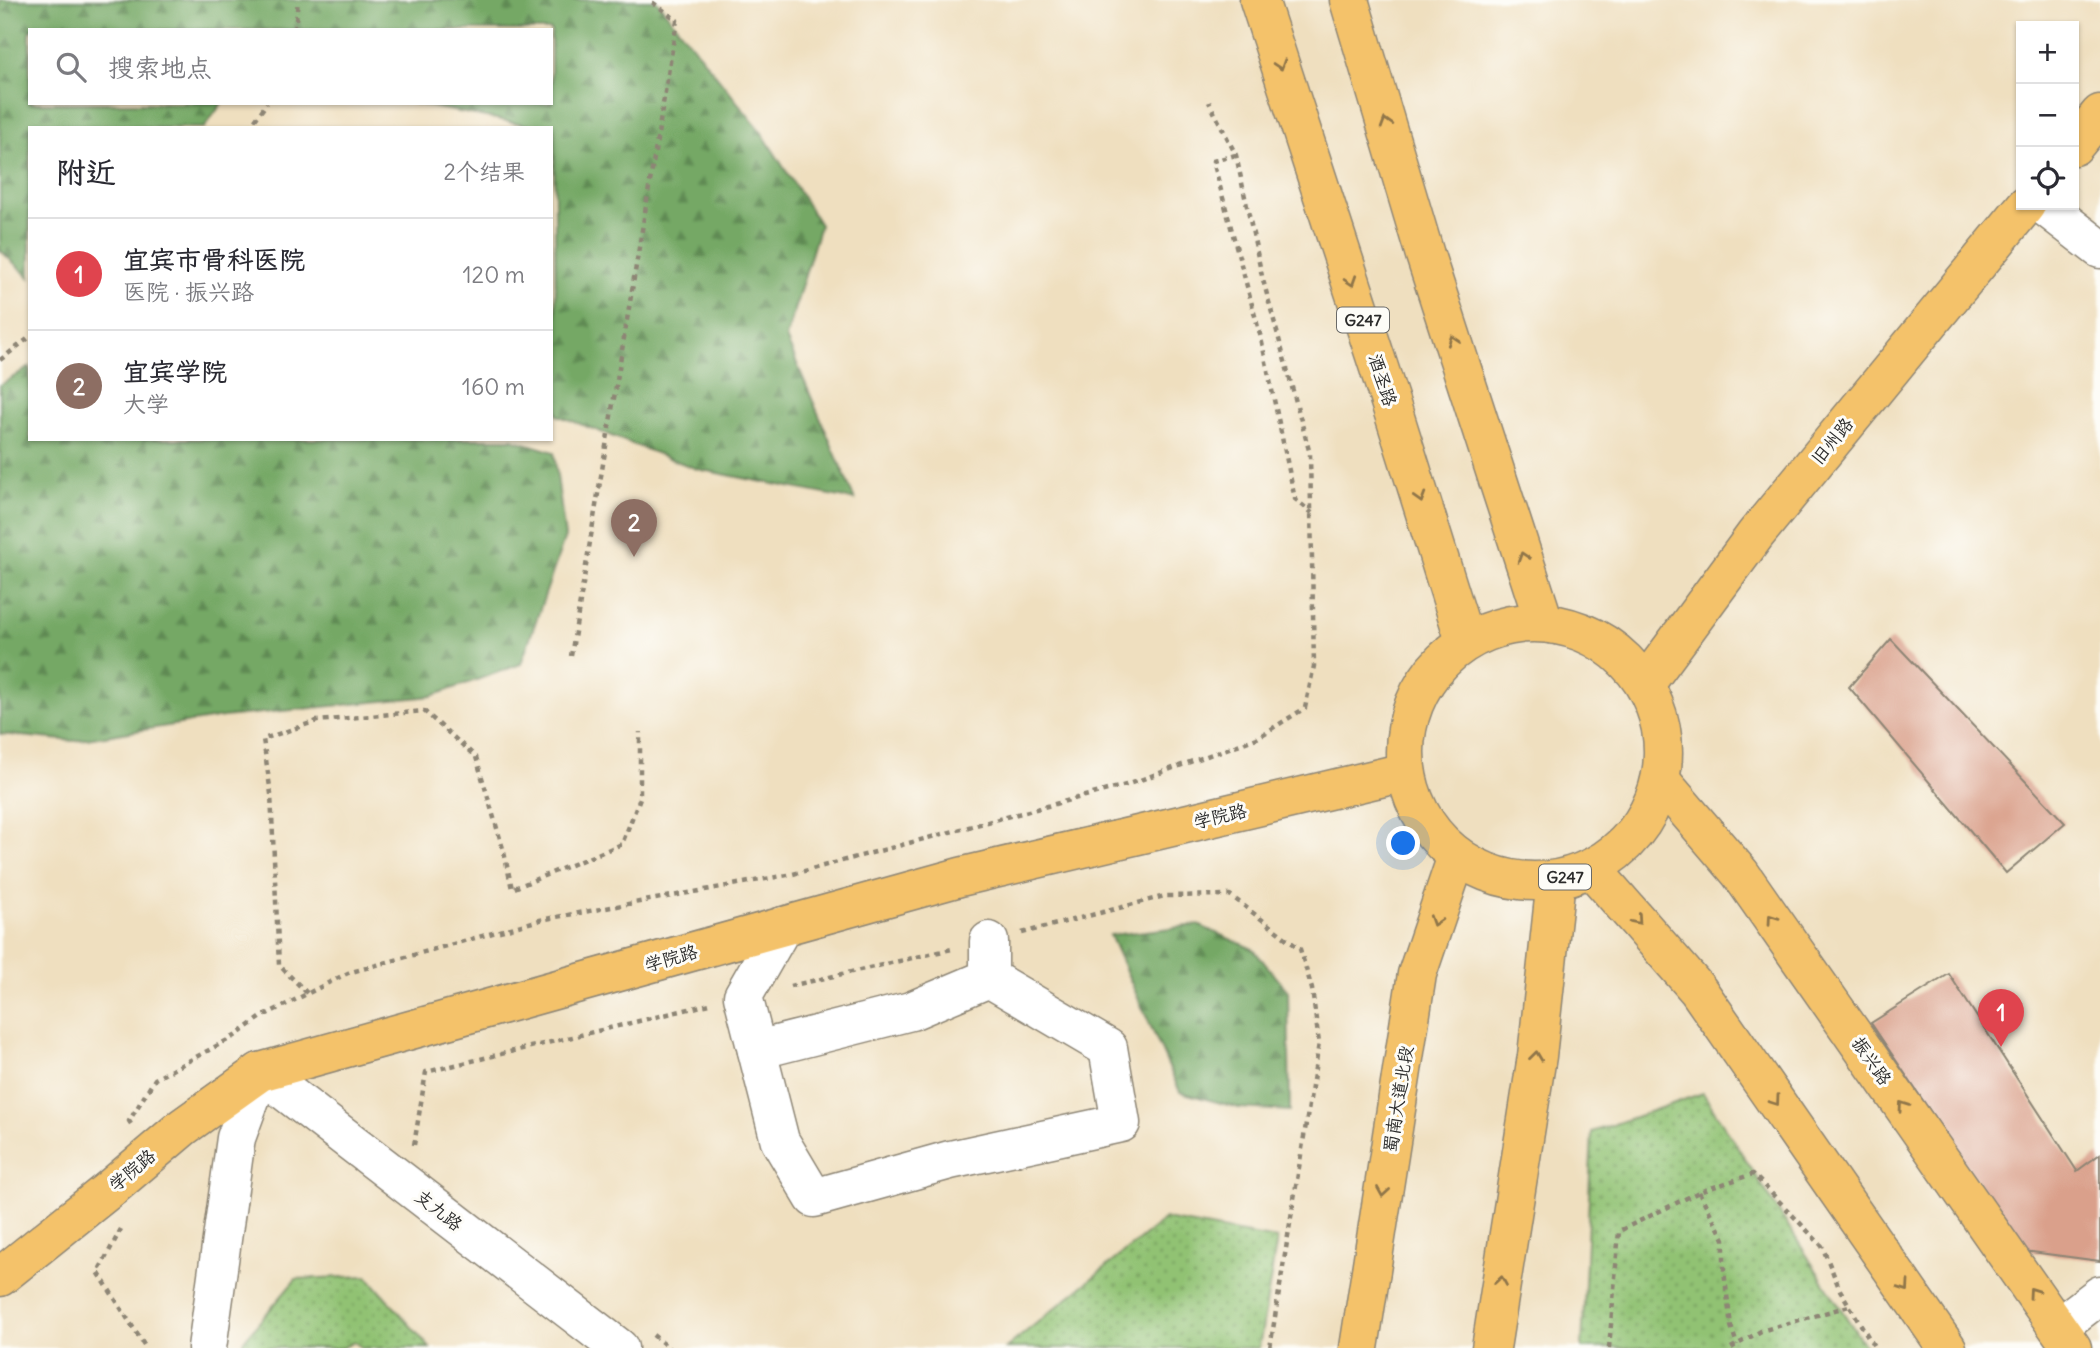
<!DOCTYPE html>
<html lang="zh">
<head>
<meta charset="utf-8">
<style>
	body { margin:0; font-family:Delius,"LXGW WenKai TC",sans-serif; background:#f2f2f3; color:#2b2b33 }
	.controls { position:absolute; right:21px; top:21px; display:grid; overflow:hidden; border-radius:0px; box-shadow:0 2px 5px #0004 }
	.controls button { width:63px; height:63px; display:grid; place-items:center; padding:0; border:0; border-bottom:2px solid #e1e1e2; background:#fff; color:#2b2b33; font:35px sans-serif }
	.you { position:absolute; left:1404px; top:844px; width:24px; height:24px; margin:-18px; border:5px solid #fff; border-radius:50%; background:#1a73e8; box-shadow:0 0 0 10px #1a73e833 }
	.badge { display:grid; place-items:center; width:46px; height:46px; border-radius:50%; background:#db2777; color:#fff; font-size:23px; font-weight:700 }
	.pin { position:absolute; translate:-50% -58px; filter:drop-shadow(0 2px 4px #0008) }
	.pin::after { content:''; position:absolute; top:37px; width:24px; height:21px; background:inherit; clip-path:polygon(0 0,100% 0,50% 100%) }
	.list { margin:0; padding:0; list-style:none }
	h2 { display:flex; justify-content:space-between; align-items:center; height:91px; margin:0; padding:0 28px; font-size:30px }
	h2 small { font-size:23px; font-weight:400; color:#7c7c81 }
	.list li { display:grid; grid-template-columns:46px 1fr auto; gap:21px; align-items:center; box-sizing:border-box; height:112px; padding:0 28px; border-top:2px solid #e1e1e2 }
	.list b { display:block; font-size:26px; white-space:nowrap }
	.list p { margin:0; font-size:23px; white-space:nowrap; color:#7c7c81 }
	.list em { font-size:23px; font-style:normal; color:#7c7c81 }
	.icon { flex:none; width:38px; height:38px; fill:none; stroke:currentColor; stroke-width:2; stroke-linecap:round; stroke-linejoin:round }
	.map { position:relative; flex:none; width:2100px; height:1348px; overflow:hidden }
	.search { position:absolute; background:#fff; box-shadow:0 2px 5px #0004; left:28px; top:28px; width:525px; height:77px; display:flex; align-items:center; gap:18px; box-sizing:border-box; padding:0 24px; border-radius:0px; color:#7c7c81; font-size:26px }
	.panel { position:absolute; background:#fff; box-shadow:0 2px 5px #0004; left:28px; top:126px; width:525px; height:315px; border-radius:0px }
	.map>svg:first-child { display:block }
</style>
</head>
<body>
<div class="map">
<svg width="2100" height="1348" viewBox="0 0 2100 1348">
	<defs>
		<pattern id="green-dots" width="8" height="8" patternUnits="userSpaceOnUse" patternTransform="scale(1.75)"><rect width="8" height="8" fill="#91c273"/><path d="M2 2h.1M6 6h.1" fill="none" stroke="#779e5f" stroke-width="1.8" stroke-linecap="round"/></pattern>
		<pattern id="forest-firs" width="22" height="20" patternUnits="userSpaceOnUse" patternTransform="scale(1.75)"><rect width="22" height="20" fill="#74a865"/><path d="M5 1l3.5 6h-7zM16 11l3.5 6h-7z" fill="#5f8953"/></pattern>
	</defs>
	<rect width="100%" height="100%" fill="#fdfcf7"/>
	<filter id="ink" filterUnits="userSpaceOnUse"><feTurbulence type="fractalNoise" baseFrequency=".0143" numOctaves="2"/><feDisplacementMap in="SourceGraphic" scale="14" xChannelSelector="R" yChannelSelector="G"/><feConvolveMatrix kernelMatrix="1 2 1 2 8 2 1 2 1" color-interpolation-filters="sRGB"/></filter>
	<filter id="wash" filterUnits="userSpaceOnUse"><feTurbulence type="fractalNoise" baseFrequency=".00686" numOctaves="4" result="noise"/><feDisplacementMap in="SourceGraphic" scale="28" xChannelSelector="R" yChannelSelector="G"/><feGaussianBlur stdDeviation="1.57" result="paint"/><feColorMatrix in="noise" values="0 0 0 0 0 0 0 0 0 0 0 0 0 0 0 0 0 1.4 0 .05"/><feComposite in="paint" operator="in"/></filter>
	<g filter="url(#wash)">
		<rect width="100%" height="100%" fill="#efdfbf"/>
		<g fill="url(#green-dots)" stroke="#5e764f" stroke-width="2">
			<polygon points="1703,1093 1866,1348 1582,1348 1592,1132"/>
			<polygon points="1165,1219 1277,1239 1259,1348 1006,1348"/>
			<polygon points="367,1276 430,1348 363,1348 354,1342 342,1348 241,1348 244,1340 296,1279"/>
		</g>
		<g fill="url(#forest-firs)" stroke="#506a48" stroke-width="2">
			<polygon points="0,0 656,0 762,133 820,225 786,338 855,500 697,469 557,415 554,130 412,103 551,103 551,30 30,30 30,103 222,103 204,128 30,128 30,278 0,250"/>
			<polygon points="30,367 30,439 512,439 554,452 565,537 521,664 432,696 223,717 74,741 0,734 0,385"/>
			<polygon points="1198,925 1253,949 1288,991 1290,1111 1239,1108 1180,1092 1110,935"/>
		</g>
		<g id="blocks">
			<g fill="#daa08b">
				<polygon points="1891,639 2065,823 2006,873 1849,687"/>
				<polygon points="1949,974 2077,1171 2100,1154 2100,1261 2024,1251 1871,1023"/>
			</g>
		</g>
	</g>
	<g filter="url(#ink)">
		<use href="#blocks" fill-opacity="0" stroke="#8d8575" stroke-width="2"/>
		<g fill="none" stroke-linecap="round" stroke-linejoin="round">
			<g stroke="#8d8575" stroke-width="41">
				<g id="minor">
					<polyline points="2043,205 2100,249"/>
					<polyline points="783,926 743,996 780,1141 814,1198 950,1160 1121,1123 1108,1048 989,978"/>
					<polyline points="757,1050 911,1011 989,978 989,941"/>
					<polyline points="2058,1327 2100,1295"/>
					<polyline points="207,1348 236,1138 260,1072 619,1348"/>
				</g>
			</g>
			<g stroke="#8d8575" stroke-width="41">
				<g id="major">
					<polyline points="1662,782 1740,873 2072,1348"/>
					<polyline points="1592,869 1698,990 1947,1348"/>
					<polyline points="0,1277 111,1188 183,1127 260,1072 960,877 1405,772"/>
					<polyline points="1359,1348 1417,974 1457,856"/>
					<polyline points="1491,1348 1537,1056 1556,880"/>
				</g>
			</g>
			<g stroke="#8d8575" stroke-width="41">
				<g id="highway">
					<polyline points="1259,0 1394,414 1465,641"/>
					<polyline points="1349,0 1425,255 1544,622"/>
					<polyline points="2074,146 2100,114"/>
					<circle cx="1534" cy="752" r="129"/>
					<polyline points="1646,683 1756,534 2026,205"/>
				</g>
			</g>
			<g stroke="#8d8575" stroke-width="4.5" stroke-dasharray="5 5" stroke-linecap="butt">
				<polyline points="295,30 298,0"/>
				<polyline points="249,128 267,103"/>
				<polyline points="1236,155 1213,161 1261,338 1295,499 1312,513"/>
				<polyline points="0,360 30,337"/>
				<polyline points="571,656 677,20 649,0"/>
				<polyline points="1022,933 1165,896 1230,895 1300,949 1312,989 1319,1043 1270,1348"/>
				<polyline points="790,986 952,949"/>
				<polyline points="307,993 279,965 271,794 263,739 317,721 424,711 476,757 504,852 512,889 622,844 640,798 640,732"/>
				<polyline points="131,1124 129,1121 155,1079 235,1036 263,1016 348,973 540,920 793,874 1126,785 1257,738 1305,708 1314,666 1310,454 1262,276 1236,155 1209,102"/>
				<polyline points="414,1145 426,1072 710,1004"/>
				<polyline points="1699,1192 1724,1239 1724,1271 1731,1326 1737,1345"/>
				<polyline points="121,1229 98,1272 146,1348"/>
				<polyline points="653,1335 669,1348"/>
				<polyline points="1609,1348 1619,1231 1699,1192 1753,1174 1822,1246 1840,1290 1875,1348"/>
				<polyline points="1731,1348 1761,1331 1849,1306"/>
			</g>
			<use href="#minor" stroke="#fff" stroke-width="38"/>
			<use href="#major" stroke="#f4c26a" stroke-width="38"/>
			<use href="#highway" stroke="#f4c26a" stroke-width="38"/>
		</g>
		<defs><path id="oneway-chevron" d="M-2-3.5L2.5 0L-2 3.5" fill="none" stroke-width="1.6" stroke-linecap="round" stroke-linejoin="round" transform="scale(1.75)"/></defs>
		<g stroke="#90764a">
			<use href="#oneway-chevron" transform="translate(1280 65) rotate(72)"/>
			<use href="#oneway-chevron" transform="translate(1386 123) rotate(-107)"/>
			<use href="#oneway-chevron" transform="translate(1351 281) rotate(72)"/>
			<use href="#oneway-chevron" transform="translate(1453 340) rotate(-108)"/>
			<use href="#oneway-chevron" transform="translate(1420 498) rotate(73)"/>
			<use href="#oneway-chevron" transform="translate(1523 557) rotate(-108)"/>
			<use href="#oneway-chevron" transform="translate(1772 919) rotate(-125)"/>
			<use href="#oneway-chevron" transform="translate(1637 920) rotate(49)"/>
			<use href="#oneway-chevron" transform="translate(1435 921) rotate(108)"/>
			<use href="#oneway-chevron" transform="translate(1536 1056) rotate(-83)"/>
			<use href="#oneway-chevron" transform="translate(1775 1101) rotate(55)"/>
			<use href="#oneway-chevron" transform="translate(1903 1106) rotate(-125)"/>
			<use href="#oneway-chevron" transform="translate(1383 1192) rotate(99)"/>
			<use href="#oneway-chevron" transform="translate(1501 1281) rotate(-81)"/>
			<use href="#oneway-chevron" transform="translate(1905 1287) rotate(55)"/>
			<use href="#oneway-chevron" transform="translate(2033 1292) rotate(-125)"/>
		</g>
	</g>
	<g text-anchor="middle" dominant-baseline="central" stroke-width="6" stroke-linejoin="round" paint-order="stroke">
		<g fill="#fdfcf7" stroke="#6a6a68" stroke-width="2">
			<rect x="1337" y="307.5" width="52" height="25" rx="5"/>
			<rect x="1539" y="864.5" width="52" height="25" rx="5"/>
		</g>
		<g font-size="16" font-weight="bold" fill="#2b2b2b">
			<text x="1363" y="320">G247</text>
			<text x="1565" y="877">G247</text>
		</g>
		<g font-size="18" fill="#2b2b2b" stroke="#fdfcf7">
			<text transform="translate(1383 380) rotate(72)">酒圣路</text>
			<text transform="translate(1832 441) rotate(-51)">旧州路</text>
			<text transform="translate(1220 816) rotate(-13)">学院路</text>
			<text transform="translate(671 958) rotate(-16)">学院路</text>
			<text transform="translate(1872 1061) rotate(55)">振兴路</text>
			<text transform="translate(1398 1099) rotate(-81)">蜀南大道北段</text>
			<text transform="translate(132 1170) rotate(-40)">学院路</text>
			<text transform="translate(439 1210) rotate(38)">支九路</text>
		</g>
	</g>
</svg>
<div class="controls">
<button>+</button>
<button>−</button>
<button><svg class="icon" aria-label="locate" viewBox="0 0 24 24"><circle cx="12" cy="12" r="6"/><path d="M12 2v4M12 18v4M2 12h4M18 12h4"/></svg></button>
</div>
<div class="you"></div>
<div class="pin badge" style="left:2001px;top:1047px;background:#e0444e">1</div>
<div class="pin badge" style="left:634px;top:557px;background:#8d6e63">2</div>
<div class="search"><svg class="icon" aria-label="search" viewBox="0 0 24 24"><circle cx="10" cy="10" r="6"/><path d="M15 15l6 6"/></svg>搜索地点</div>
<section class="panel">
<h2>附近<small>2个结果</small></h2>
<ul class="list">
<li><span class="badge" style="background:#e0444e">1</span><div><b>宜宾市骨科医院</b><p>医院 · 振兴路</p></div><em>120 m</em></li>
<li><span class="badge" style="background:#8d6e63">2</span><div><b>宜宾学院</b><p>大学</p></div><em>160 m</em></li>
</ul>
</section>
</div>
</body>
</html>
